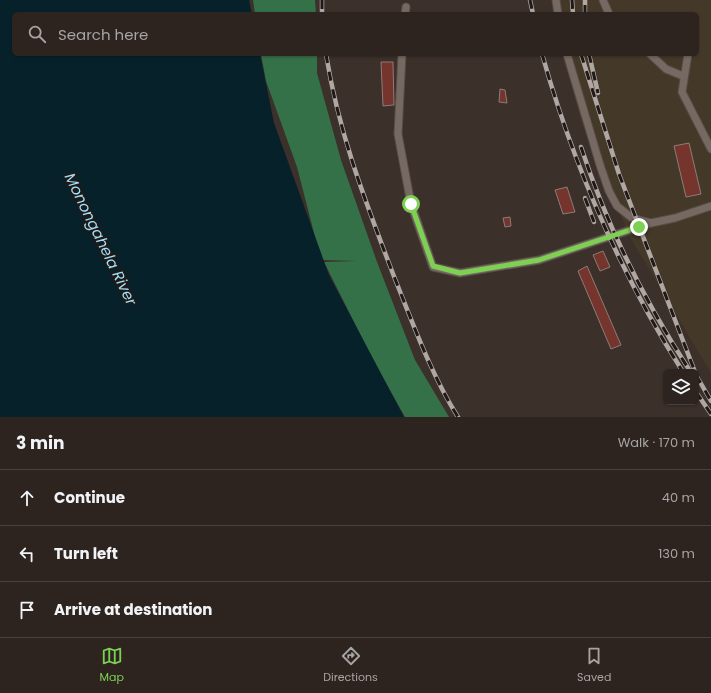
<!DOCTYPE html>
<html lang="en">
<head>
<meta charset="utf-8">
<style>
	body { margin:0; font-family:Poppins,sans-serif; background:#39302d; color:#f1f3f6 }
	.controls { position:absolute; right:12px; bottom:12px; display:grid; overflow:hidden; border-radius:6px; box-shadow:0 1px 3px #0004 }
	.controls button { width:36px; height:36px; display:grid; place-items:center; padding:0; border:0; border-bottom:1px solid #48413e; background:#2d2420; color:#f1f3f6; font:20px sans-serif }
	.stop { position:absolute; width:12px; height:12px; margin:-9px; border:3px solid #7ed053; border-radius:50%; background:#fff }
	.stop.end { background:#7ed053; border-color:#fff; box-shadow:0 1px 4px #0008 }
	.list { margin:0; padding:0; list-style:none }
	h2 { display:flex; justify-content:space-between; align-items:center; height:52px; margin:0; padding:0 16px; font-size:17px }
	h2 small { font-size:13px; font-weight:400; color:#a7a4a5 }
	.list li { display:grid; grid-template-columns:26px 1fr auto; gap:12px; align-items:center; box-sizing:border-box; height:56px; padding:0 16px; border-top:1px solid #48413e }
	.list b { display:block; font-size:15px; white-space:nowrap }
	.list em { font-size:13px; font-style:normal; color:#a7a4a5 }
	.icon { flex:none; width:22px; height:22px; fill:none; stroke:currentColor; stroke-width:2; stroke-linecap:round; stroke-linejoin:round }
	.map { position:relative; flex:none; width:711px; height:417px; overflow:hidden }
	.search { position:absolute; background:#2d2420; box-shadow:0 1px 3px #0004; left:12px; right:12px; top:12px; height:44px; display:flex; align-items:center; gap:10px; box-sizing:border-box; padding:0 14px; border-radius:6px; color:#a7a4a5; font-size:15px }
	.sheet { height:220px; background:#2d2420 }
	nav { display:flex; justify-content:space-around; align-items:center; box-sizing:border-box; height:56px; border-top:1px solid #48413e; background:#2d2420; font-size:11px; color:#a7a4a5 }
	nav a { display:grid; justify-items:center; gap:2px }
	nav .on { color:#7ed053 }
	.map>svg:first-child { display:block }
</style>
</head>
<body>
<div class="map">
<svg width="711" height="417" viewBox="0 0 711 417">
	<rect width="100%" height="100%" fill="#3c302a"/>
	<polygon fill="#443929" points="553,0 711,0 711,373 630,237 582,123 562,54 697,54 697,14 554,14"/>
	<g fill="#347148">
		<polygon points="253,0 315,0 316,14 255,14"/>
		<polygon points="261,54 317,54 317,73 341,160 377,262 415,360 449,417 405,417 373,360 324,262 357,261 321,260 297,167 266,81"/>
	</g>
	<polygon fill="#07212b" points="0,0 249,0 252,14 14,14 14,54 260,54 274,123 329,275 404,417 0,417"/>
	<g fill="#75352c" stroke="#8c7c79">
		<polygon points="381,62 393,62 394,105 383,106"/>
		<polygon points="500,89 505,90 507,103 499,102"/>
		<polygon points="689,143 701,194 686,197 674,146"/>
		<polygon points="567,187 575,212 563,214 555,190"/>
		<polygon points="510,217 511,226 505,227 503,218"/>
		<polygon points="603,251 610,267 600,271 593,255"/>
		<polygon points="587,266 621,345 611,349 578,271"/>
	</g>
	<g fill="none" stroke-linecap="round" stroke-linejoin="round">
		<g stroke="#574d48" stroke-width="9">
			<g id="service">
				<polyline points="556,0 558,14"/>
				<polyline points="603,0 609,14"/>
				<polyline points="405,14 406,7"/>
				<polyline points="402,54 398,134 411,204 433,267 460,273 539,260 651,223"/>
				<polyline points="567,54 600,165 609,191 617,206 632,218 651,223 675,218 711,206"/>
				<polyline points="650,54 666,69 683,76"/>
				<polyline points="688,54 682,92 711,149"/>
			</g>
		</g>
		<use href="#service" stroke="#766962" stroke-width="7"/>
		<g stroke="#b0a7a3" stroke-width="4.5">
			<g id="rail">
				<polyline points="322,0 322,14"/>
				<polyline points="530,0 533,14"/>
				<polyline points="572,0 573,14"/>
				<polyline points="585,14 585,0"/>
				<path d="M326,54c13,81 40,149 69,225 19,47 36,95 63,138"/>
				<path d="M542,54c32,113 78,219 141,318"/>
				<polyline points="581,54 619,174 695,372"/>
				<polyline points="589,54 598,93"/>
				<path d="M581,147c26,79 64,155 109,224"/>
				<polyline points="585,198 594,222"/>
				<polyline points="696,375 711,401"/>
				<polyline points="696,392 711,414"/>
			</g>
		</g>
		<use href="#rail" stroke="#1f1a17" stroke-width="3" stroke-dasharray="9" stroke-linecap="butt"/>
	</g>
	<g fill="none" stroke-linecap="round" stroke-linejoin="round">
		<polyline stroke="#7ed053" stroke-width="5" points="411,204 433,266 460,273 539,260 639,227"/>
	</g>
	<g text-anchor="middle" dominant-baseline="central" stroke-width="4" stroke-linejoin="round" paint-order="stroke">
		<g font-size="15" font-style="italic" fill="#a0dffa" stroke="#1f1a17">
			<text transform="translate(101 239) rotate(64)">Monongahela River</text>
		</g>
	</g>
</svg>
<div class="controls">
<button><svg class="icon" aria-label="layers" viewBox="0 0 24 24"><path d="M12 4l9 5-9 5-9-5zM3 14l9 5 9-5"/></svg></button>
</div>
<div class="stop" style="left:411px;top:204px"></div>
<div class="stop end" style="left:639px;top:227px"></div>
<div class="search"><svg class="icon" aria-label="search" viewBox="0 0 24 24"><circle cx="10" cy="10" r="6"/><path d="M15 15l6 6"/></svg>Search here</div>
</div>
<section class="sheet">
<h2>3 min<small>Walk · 170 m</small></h2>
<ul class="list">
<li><svg class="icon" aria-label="ahead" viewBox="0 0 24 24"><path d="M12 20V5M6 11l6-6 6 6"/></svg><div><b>Continue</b></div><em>40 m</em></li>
<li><svg class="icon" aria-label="left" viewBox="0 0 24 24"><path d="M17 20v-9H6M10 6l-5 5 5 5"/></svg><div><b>Turn left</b></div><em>130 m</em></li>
<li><svg class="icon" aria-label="arrive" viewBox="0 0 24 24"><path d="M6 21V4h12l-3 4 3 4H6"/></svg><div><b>Arrive at destination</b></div></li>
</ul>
</section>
<nav>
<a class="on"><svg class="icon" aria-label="map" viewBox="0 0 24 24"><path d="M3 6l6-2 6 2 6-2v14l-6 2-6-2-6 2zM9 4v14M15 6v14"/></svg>Map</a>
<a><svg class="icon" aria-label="directions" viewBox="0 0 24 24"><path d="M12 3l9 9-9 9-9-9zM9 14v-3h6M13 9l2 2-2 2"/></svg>Directions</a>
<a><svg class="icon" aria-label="saved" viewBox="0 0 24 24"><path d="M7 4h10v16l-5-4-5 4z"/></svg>Saved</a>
</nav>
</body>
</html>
